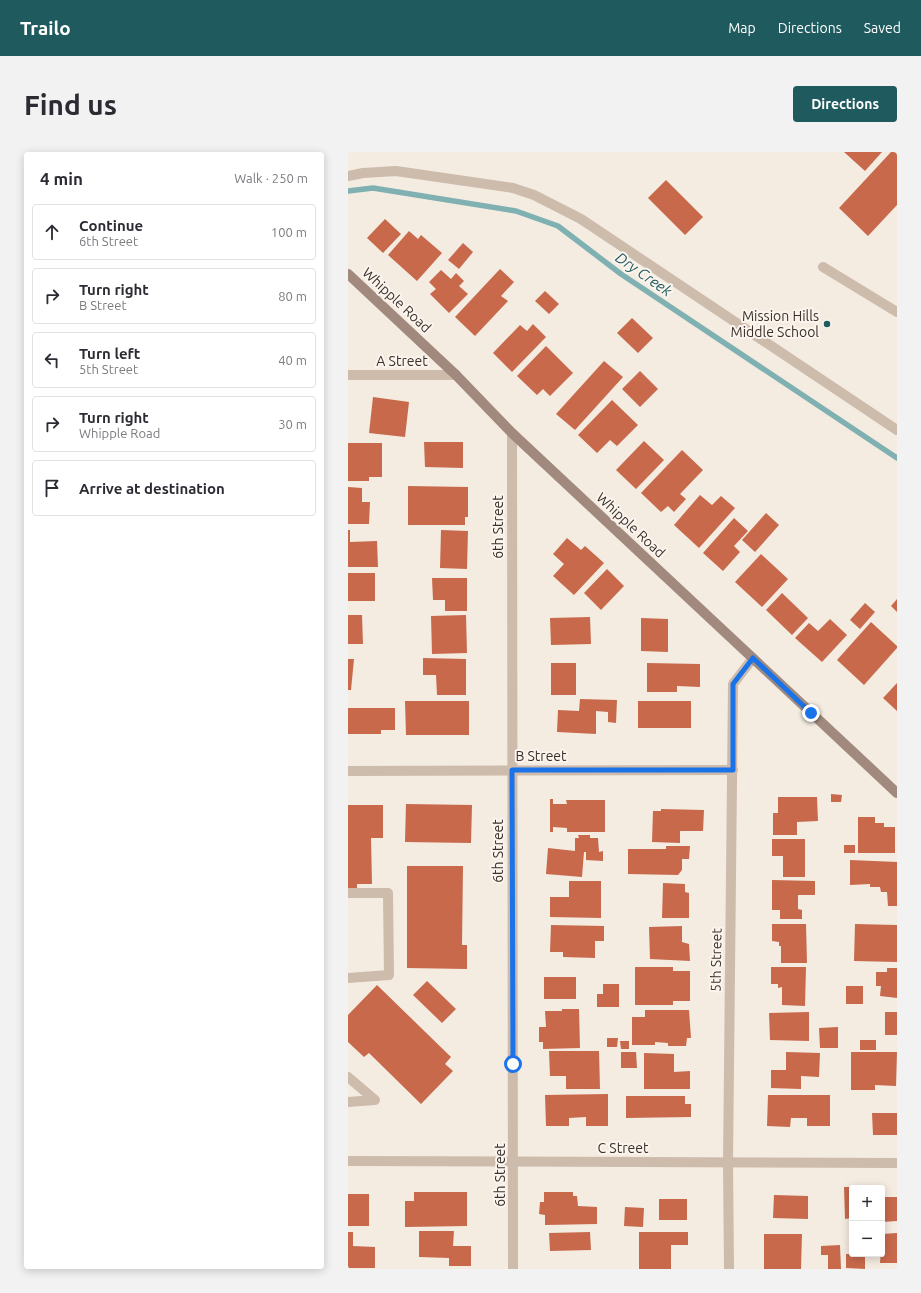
<!DOCTYPE html>
<html lang="en">
<head>
<meta charset="utf-8">
<style>
	body { margin:0; font-family:Ubuntu,sans-serif; background:#f2f2f3; color:#2b2b33 }
	.controls { position:absolute; right:12px; bottom:12px; display:grid; overflow:hidden; border-radius:4px; box-shadow:0 2px 10px #0003 }
	.controls button { width:36px; height:36px; display:grid; place-items:center; padding:0; border:0; border-bottom:1px solid #e1e1e2; background:#fff; color:#2b2b33; font:20px sans-serif }
	.stop { position:absolute; width:12px; height:12px; margin:-9px; border:3px solid #1a73e8; border-radius:50%; background:#fff }
	.stop.end { background:#1a73e8; border-color:#fff; box-shadow:0 1px 4px #0008 }
	.list { margin:0; padding:0; list-style:none }
	h2 { display:flex; justify-content:space-between; align-items:center; height:52px; margin:0; padding:0 16px; font-size:17px }
	h2 small { font-size:13px; font-weight:400; color:#7c7c81 }
	.list li { display:grid; grid-template-columns:26px 1fr auto; gap:12px; align-items:center; box-sizing:border-box; height:56px; margin:0 8px 8px; padding:0 8px; border:1px solid #e1e1e2; border-radius:4px }
	.list b { display:block; font-size:15px; white-space:nowrap }
	.list p { margin:0; font-size:13px; white-space:nowrap; color:#7c7c81 }
	.list em { font-size:13px; font-style:normal; color:#7c7c81 }
	.icon { flex:none; width:22px; height:22px; fill:none; stroke:currentColor; stroke-width:2; stroke-linecap:round; stroke-linejoin:round }
	.map { position:relative; flex:none; width:549px; height:1117px; overflow:hidden; border-radius:4px }
	header { display:flex; align-items:center; gap:24px; box-sizing:border-box; height:56px; padding:0 20px; background:#1f5a5e; color:#fff }
	header strong { font-size:19px }
	nav { display:flex; gap:22px; margin-inline-start:auto; font-size:14px }
	.intro { display:flex; align-items:center; justify-content:space-between; box-sizing:border-box; height:96px; padding:0 24px }
	h1 { margin:0; font-size:28px }
	.button { padding:10px 18px; border-radius:4px; background:#1f5a5e; color:#fff; font-size:14px; font-weight:700 }
	main { display:flex; gap:24px; padding:0 24px }
	aside { flex:1; background:#fff; border-radius:4px; box-shadow:0 2px 10px #0003 }
	.map>svg:first-child { display:block }
</style>
</head>
<body>
<header>
<strong>Trailo</strong>
<nav><a>Map</a><a>Directions</a><a>Saved</a></nav>
</header>
<div class="intro"><h1>Find us</h1><a class="button">Directions</a></div>
<main>
<aside>
<h2>4 min<small>Walk · 250 m</small></h2>
<ul class="list">
<li><svg class="icon" aria-label="ahead" viewBox="0 0 24 24"><path d="M12 20V5M6 11l6-6 6 6"/></svg><div><b>Continue</b><p>6th Street</p></div><em>100 m</em></li>
<li><svg class="icon" aria-label="right" viewBox="0 0 24 24"><path d="M7 20v-9h11M14 6l5 5-5 5"/></svg><div><b>Turn right</b><p>B Street</p></div><em>80 m</em></li>
<li><svg class="icon" aria-label="left" viewBox="0 0 24 24"><path d="M17 20v-9H6M10 6l-5 5 5 5"/></svg><div><b>Turn left</b><p>5th Street</p></div><em>40 m</em></li>
<li><svg class="icon" aria-label="right" viewBox="0 0 24 24"><path d="M7 20v-9h11M14 6l5 5-5 5"/></svg><div><b>Turn right</b><p>Whipple Road</p></div><em>30 m</em></li>
<li><svg class="icon" aria-label="arrive" viewBox="0 0 24 24"><path d="M6 21V4h12l-3 4 3 4H6"/></svg><div><b>Arrive at destination</b></div></li>
</ul>
</aside>
<div class="map">
<svg width="549" height="1117" viewBox="0 0 549 1117">
	<rect width="100%" height="100%" fill="#f4ebe1"/>
	<g fill="none" stroke-linecap="round" stroke-linejoin="round">
		<polyline stroke="#7fb0b2" stroke-width="5.5" points="0,39 25,36 168,59 210,74 273,122 549,306"/>
	</g>
	<g fill="#c8694b">
		<polygon points="496,0 534,0 517,19"/>
		<polygon points="543,0 549,0 549,53 520,84 491,56"/>
		<polygon points="318,28 355,65 337,83 300,46"/>
		<polygon points="37,67 53,82 35,101 19,86"/>
		<polygon points="61,79 70,87 73,83 94,101 69,129 40,103"/>
		<polygon points="115,91 125,100 111,117 100,108"/>
		<polygon points="152,117 166,130 153,144 160,149 127,184 107,165"/>
		<polygon points="93,118 103,127 108,121 116,129 111,134 120,142 101,161 82,142 88,137 81,130"/>
		<polygon points="197,139 211,152 201,162 187,149"/>
		<polygon points="284,166 305,186 290,201 269,181"/>
		<polygon points="185,172 198,185 164,220 145,201 172,173 179,179"/>
		<polygon points="198,194 225,221 202,244 195,237 189,243 169,224"/>
		<polygon points="256,209 275,225 227,278 208,262"/>
		<polygon points="292,219 310,237 292,255 274,237"/>
		<polygon points="25,245 61,250 57,285 21,281"/>
		<polygon points="264,248 290,273 269,294 262,288 249,301 230,283"/>
		<polygon points="296,289 316,308 288,337 268,318"/>
		<polygon points="76,290 115,290 115,316 77,315"/>
		<polygon points="0,291 34,291 34,325 21,325 21,329 0,329"/>
		<polygon points="334,298 355,318 332,342 338,347 326,360 320,354 313,360 293,341"/>
		<polygon points="60,334 120,335 120,365 117,365 117,373 60,373"/>
		<polygon points="0,335 14,336 14,350 22,350 21,372 0,372"/>
		<polygon points="352,343 364,353 373,344 387,356 351,396 326,373"/>
		<polygon points="418,361 431,373 407,400 394,388"/>
		<polygon points="386,366 400,379 386,394 392,400 375,419 355,401"/>
		<polygon points="0,378 2,378 2,390 29,389 30,415 0,415"/>
		<polygon points="93,378 120,379 119,417 92,416"/>
		<polygon points="219,386 233,398 237,394 256,411 226,443 205,424 216,412 205,402"/>
		<polygon points="413,402 440,427 414,455 387,430"/>
		<polygon points="259,417 276,434 253,458 236,441"/>
		<rect x="0" y="421" width="27" height="28"/>
		<polygon points="84,426 119,426 119,459 97,459 97,448 85,448"/>
		<polygon points="434,441 460,466 444,483 418,458"/>
		<polygon points="549,447 549,460 543,454"/>
		<polygon points="517,451 527,460 512,477 502,468"/>
		<polygon points="0,463 14,463 15,492 0,492"/>
		<polygon points="118,463 119,501 84,502 83,464"/>
		<polygon points="242,465 243,492 203,493 202,466"/>
		<polygon points="293,466 320,467 320,500 293,499"/>
		<polygon points="482,467 499,483 474,510 447,486 461,471 470,479"/>
		<polygon points="523,470 549,494 549,496 516,533 489,508"/>
		<polygon points="75,506 118,507 118,543 89,543 88,523 75,523"/>
		<polygon points="0,507 6,507 3,538 0,538"/>
		<rect x="203" y="511" width="25" height="32"/>
		<polygon points="299,511 352,512 352,535 329,534 329,540 299,540"/>
		<polygon points="549,531 549,559 535,546"/>
		<polygon points="232,547 269,548 268,571 260,570 260,560 248,559 248,582 209,580 210,558 231,559"/>
		<polygon points="57,549 121,549 121,583 58,583"/>
		<rect x="290" y="549" width="53" height="27"/>
		<polygon points="0,556 47,556 47,578 33,578 33,582 0,582"/>
		<polygon points="483,642 494,643 493,650 483,650"/>
		<polygon points="430,645 469,645 470,669 449,670 449,683 425,683 425,661 430,661"/>
		<polygon points="202,647 205,647 205,652 219,652 218,648 257,648 257,680 219,680 219,676 205,675 205,680 202,680"/>
		<polygon points="58,652 124,653 123,691 57,690"/>
		<polygon points="0,653 35,653 35,686 23,686 24,732 9,732 9,737 0,737"/>
		<polygon points="313,657 356,658 355,679 332,679 332,691 304,690 305,659 313,659"/>
		<polygon points="510,665 527,665 527,671 536,671 536,675 547,675 547,701 510,701"/>
		<polygon points="230,683 242,683 242,686 250,686 251,700 255,699 255,709 238,708 238,700 236,700 234,725 198,722 200,696 227,699 227,686 231,686"/>
		<polygon points="424,687 457,687 457,725 435,725 435,704 424,704"/>
		<rect x="496" y="693" width="11" height="8"/>
		<polygon points="318,694 342,694 341,707 334,707 334,718 330,723 280,722 280,697 318,697"/>
		<polygon points="502,708 549,710 549,754 540,754 539,740 533,740 532,735 522,735 522,732 502,733"/>
		<polygon points="59,714 115,714 114,793 119,793 119,817 59,816"/>
		<polygon points="424,728 467,729 467,743 450,743 450,757 454,758 454,767 432,767 432,758 424,758"/>
		<polygon points="221,729 253,729 253,766 202,765 202,745 221,745"/>
		<polygon points="315,731 337,732 337,740 341,741 341,766 314,766"/>
		<polygon points="424,772 458,772 459,811 433,811 433,794 431,794 431,790 424,789"/>
		<polygon points="507,772 549,773 549,810 506,809"/>
		<polygon points="203,773 256,774 256,789 247,789 247,806 215,805 215,800 202,800"/>
		<polygon points="334,774 334,790 341,792 342,809 302,807 301,775"/>
		<polygon points="287,815 325,815 325,819 342,819 342,849 325,849 325,853 287,853"/>
		<polygon points="423,815 458,815 457,854 434,853 434,835 430,836 430,832 423,832"/>
		<polygon points="539,816 549,816 549,846 532,844 533,834 528,834 528,820 539,820"/>
		<rect x="196" y="825" width="32" height="22"/>
		<polygon points="79,829 108,857 94,871 65,843"/>
		<polygon points="255,832 271,832 271,855 249,855 249,842 255,842"/>
		<polygon points="29,833 103,905 97,912 105,919 73,952 21,901 16,905 0,890 0,863"/>
		<rect x="498" y="834" width="17" height="18"/>
		<polygon points="214,857 231,857 232,896 195,897 195,890 191,890 191,875 198,875 197,859 214,859"/>
		<polygon points="297,858 341,858 343,886 339,886 338,894 320,894 320,891 307,890 307,893 284,893 284,865 297,865"/>
		<polygon points="461,860 461,889 422,888 421,861"/>
		<rect x="537" y="860" width="12" height="23"/>
		<polygon points="490,875 490,896 472,896 471,876"/>
		<polygon points="259,886 270,886 269,895 259,895"/>
		<rect x="512" y="888" width="16" height="10"/>
		<polygon points="272,889 281,889 281,897 273,897"/>
		<polygon points="201,899 251,899 252,937 218,937 218,924 202,924"/>
		<polygon points="273,900 288,900 289,916 273,916"/>
		<polygon points="438,900 472,901 471,925 453,924 453,937 423,936 423,918 438,918"/>
		<polygon points="503,900 549,900 548,934 527,933 527,938 503,938"/>
		<polygon points="296,901 326,902 326,920 342,919 342,937 296,937"/>
		<polygon points="260,942 260,974 238,974 238,965 221,966 221,974 198,974 197,943"/>
		<polygon points="420,943 482,943 482,974 459,974 459,966 443,966 442,975 419,974"/>
		<polygon points="278,944 337,944 337,952 343,952 343,965 278,966"/>
		<polygon points="524,961 549,961 549,983 525,983"/>
		<polygon points="496,1035 504,1035 504,1066 497,1067"/>
		<polygon points="66,1040 119,1040 119,1074 57,1075 57,1049 66,1049"/>
		<polygon points="196,1040 225,1040 225,1044 229,1044 230,1054 249,1055 249,1072 197,1073 197,1063 191,1062 192,1050 196,1050"/>
		<rect x="0" y="1042" width="21" height="32"/>
		<polygon points="426,1043 460,1044 460,1067 425,1066"/>
		<polygon points="534,1045 549,1045 549,1069 534,1070"/>
		<rect x="311" y="1047" width="28" height="21"/>
		<polygon points="277,1055 296,1056 295,1075 276,1074"/>
		<polygon points="71,1079 106,1079 105,1094 123,1094 123,1114 101,1114 101,1106 71,1105"/>
		<polygon points="0,1080 5,1080 5,1094 27,1095 27,1116 0,1116"/>
		<polygon points="242,1080 243,1098 202,1099 201,1081"/>
		<polygon points="291,1080 340,1080 340,1093 323,1093 323,1117 291,1117"/>
		<polygon points="549,1081 549,1111 532,1111 534,1082"/>
		<polygon points="416,1082 454,1082 453,1117 416,1117"/>
		<polygon points="492,1093 493,1117 480,1117 480,1103 473,1103 473,1094"/>
		<polygon points="498,1102 517,1102 517,1117 498,1116"/>
	</g>
	<g fill="none" stroke-linecap="round" stroke-linejoin="round">
		<g stroke="#cdbbac" stroke-width="10">
			<polyline points="0,24 15,21 48,19 165,36 186,43 233,67 549,278"/>
			<polyline points="475,115 549,160"/>
			<polyline points="0,741 40,741 41,823 0,826"/>
			<polyline points="0,925 27,948 0,950"/>
		</g>
		<g stroke="#cdbbac" stroke-width="10">
			<polyline points="0,223 108,223"/>
			<polyline points="164,281 165,1117"/>
			<polyline points="0,619 385,618"/>
			<polyline points="0,1009 549,1011"/>
			<polyline points="381,1117 380,1010 385,532 405,506"/>
		</g>
		<polyline stroke="#a18a7d" stroke-width="10" points="0,122 108,223 164,281 549,641"/>
	</g>
	<g fill="none" stroke-linecap="round" stroke-linejoin="round">
		<polyline stroke="#1a73e8" stroke-width="5" points="165,912 164,618 385,618 385,532 405,506 463,561"/>
	</g>
	<circle fill="#1f5a5e" stroke="#fbf5ee" stroke-width="1.5" cx="479" cy="172" r="4"/>
	<g text-anchor="middle" dominant-baseline="central" stroke-width="4" stroke-linejoin="round" paint-order="stroke">
		<g font-size="14" fill="#3b302b" stroke="#fbf5ee">
			<text transform="translate(49 148) rotate(43)">Whipple Road</text>
			<text x="54" y="209">A Street</text>
			<text transform="translate(283 373) rotate(43)">Whipple Road</text>
			<text transform="translate(150 375) rotate(-90)">6th Street</text>
			<text x="193" y="604">B Street</text>
			<text transform="translate(150 699) rotate(-90)">6th Street</text>
			<text transform="translate(368 808) rotate(-89)">5th Street</text>
			<text x="275" y="996">C Street</text>
			<text transform="translate(152 1023) rotate(-90)">6th Street</text>
		</g>
		<g font-size="14" fill="#3b302b" stroke="#fbf5ee" text-anchor="end">
			<text x="471" y="164">Mission Hills<tspan x="471" dy="16">Middle School</tspan></text>
		</g>
		<g font-size="15" font-style="italic" fill="#1f5a5e" stroke="#fbf5ee">
			<text transform="translate(296 122) rotate(35)">Dry Creek</text>
		</g>
	</g>
</svg>
<div class="controls">
<button>+</button>
<button>−</button>
</div>
<div class="stop" style="left:165px;top:912px"></div>
<div class="stop end" style="left:463px;top:561px"></div>
</div>
</main>
</body>
</html>
